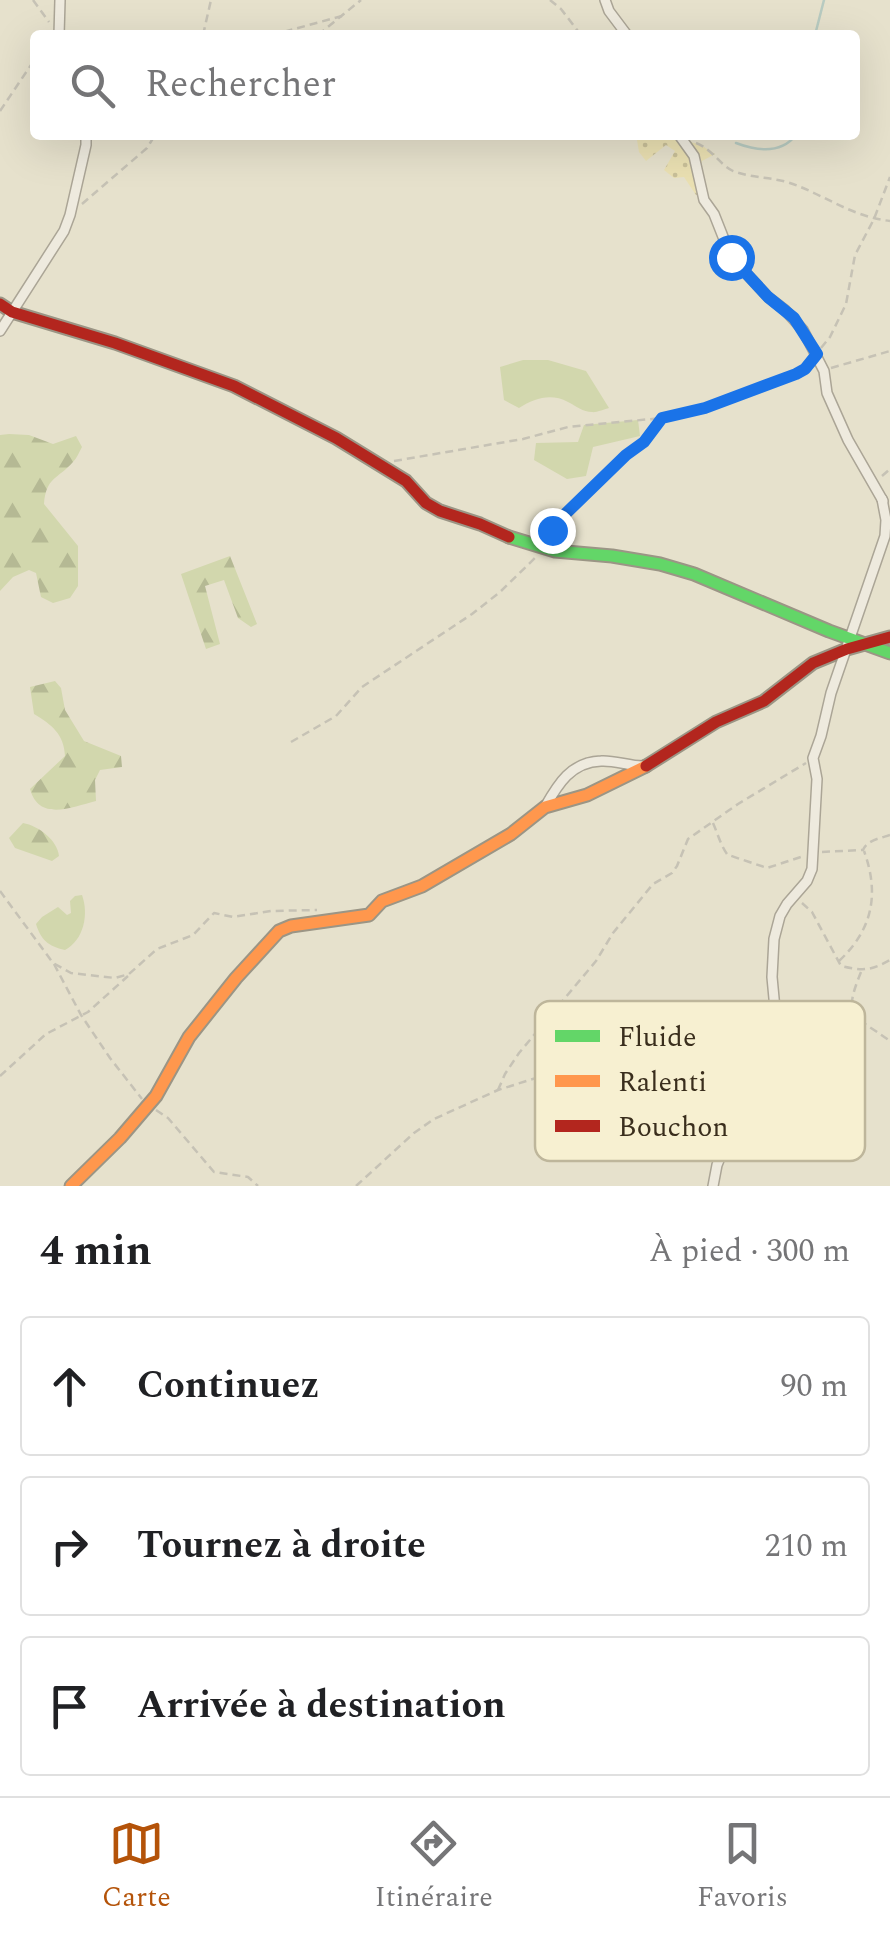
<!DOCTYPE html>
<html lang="fr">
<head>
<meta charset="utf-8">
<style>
	body { margin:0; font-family:Spectral,serif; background:#f6f6f6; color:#202124 }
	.stop { position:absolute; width:30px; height:30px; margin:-22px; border:8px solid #1a73e8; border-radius:50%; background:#fff }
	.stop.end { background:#1a73e8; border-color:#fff; box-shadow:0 2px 10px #0008 }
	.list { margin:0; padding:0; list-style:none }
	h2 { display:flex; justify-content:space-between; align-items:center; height:130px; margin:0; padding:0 40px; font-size:42px }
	h2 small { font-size:32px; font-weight:400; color:#757577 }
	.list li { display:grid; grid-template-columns:65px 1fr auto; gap:30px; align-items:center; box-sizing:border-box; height:140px; margin:0 20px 20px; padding:0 20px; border:2px solid #e0e0e0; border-radius:10px }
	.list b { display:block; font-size:38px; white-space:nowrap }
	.list em { font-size:32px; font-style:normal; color:#757577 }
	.icon { flex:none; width:55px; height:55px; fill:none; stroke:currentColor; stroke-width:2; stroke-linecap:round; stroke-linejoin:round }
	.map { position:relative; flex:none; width:890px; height:1186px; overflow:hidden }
	.search { position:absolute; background:#fff; box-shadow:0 10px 40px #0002; left:30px; right:30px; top:30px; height:110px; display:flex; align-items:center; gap:25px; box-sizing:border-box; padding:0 35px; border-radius:10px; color:#757577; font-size:38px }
	.sheet { height:610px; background:#fff }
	nav { display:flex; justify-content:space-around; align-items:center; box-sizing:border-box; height:140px; border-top:2px solid #e0e0e0; background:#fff; font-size:28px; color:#757577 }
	nav a { display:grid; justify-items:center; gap:5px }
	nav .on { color:#b45309 }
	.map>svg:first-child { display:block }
</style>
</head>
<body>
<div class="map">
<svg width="890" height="1186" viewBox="0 0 890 1186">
	<defs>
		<pattern id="forest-firs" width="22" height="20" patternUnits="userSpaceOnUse" patternTransform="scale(2.5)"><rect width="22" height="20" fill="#d2d7ad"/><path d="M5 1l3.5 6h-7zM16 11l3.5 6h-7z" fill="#b5b994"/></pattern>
		<pattern id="sand-dots" width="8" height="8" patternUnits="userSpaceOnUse" patternTransform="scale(2.5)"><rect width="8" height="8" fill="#eae0b2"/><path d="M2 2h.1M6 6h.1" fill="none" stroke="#c9c099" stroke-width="1.8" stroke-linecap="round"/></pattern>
	</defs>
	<rect width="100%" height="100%" fill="#e6e1cc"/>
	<g fill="#d2d7ad">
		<path d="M523,360h25l38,11 23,37c-4,1 -14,5 -17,4 -9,0 -16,-6 -24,-10 -17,-9 -33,-4 -49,6l-15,-8 -4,-33z"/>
		<polygon points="638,420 640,436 593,447 586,476 567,479 534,460 536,443 578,442 584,425"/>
		<path d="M82,895c7,19 2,45 -17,55 -17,-4 -24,-10 -29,-26l6,-7 16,-10 9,8 4,-2 -1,-12 5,-5z"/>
	</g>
	<g fill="url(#forest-firs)">
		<path d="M9,434l20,1 24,9 23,-8 6,11c-3,5 -5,11 -9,15 -15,17 -27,15 -29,42l34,42v40l-8,12 -17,5 -12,-6 -5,-24 -7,-3 -16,7 -13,14v-156z"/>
		<polygon points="230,556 257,624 251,627 238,618 224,580 205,586 220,644 206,649 181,574"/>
		<path d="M55,681l6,7 4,22 19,31 37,15 1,11 -22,3 -5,10 1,21c-24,6 -57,21 -66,-12l35,-33c-1,-22 -13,-31 -31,-42l-4,-27z"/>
		<path d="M23,823c16,3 34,17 36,33l-7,5 -37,-13 -6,-10z"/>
	</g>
	<polygon fill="url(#sand-dots)" points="643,135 680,135 685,141 699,144 715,154 702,161 700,168 705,195 696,195 684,177 674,178 664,170 675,151 666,145 646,161 639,152 637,140"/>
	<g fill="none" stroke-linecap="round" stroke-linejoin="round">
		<g stroke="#b8cbc1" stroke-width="2.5">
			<polyline points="815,35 824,0"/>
			<path d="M736,143c21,8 45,11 60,-8"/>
		</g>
		<g stroke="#aba596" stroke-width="12">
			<g id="street">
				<polyline points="605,0 609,11 627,35"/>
				<polyline points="59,35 60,0"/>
				<polyline points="679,135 694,156 704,200 714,214 731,257 768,297 785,310 803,330 824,371 827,393 848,440 883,501"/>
				<polyline points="0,331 64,231 70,215 86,145 86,135"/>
				<path d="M545,807c13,-23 26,-45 56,-46 13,-1 28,5 42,5"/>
				<polyline points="713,1186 717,1165 730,1133 750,1058 772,1023 775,1009 772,977 774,939 780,916 787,904 807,881 812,869 817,779 813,758 821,736 831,693 885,536 886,520 882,499"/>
			</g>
		</g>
		<g stroke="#9b9585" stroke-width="15">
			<polyline id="fast" points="509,537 555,551 612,556 660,564 694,574 829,631 890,653"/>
		</g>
		<g stroke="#9b9585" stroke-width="15">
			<polyline id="slow" points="71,1186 120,1138 156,1096 189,1037 236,978 279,931 291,926 369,915 382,901 422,886 511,834 545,807 587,795 646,766"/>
		</g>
		<g stroke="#9b9585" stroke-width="15">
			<g id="jam">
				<polyline points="0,304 12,312 115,343 234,386 336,438 406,481 426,503 440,511 480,524 509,537"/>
				<polyline points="646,766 716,722 764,701 813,663 847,649 890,637"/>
			</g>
		</g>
		<g stroke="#c6c2b5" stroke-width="2.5" stroke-dasharray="8 5" stroke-linecap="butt">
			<polyline points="33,0 49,22"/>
			<polyline points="550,0 561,9 581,35"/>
			<polyline points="203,35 211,0"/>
			<polyline points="272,35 342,16"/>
			<polyline points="318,35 361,0"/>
			<polyline points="0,111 35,59"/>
			<path d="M696,143c16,6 23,21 37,28 18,7 36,6 54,11 37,12 62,34 103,39"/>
			<polyline points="82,204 147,148 155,135"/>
			<polyline points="821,348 830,337 846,304 855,255 874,219 890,177"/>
			<polyline points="831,368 890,351"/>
			<polyline points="394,461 523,439 568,427 662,418 705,408 797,373 805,369 810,363"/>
			<polyline points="882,476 890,469"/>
			<polyline points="551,540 552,530 557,523 626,455 644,442 662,419"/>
			<polyline points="291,742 336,716 362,687 472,614 500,592 536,557"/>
			<path d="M713,823c4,9 8,23 14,31 3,2 32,11 40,14l37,-12"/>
			<path d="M822,852l41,-2c4,-10 18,-12 27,-15"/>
			<polyline points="0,891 53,963 71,973 115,978 129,974 157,949 193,935 214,913 233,917 271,911 317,910"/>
			<path d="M802,903l10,9 29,54c22,5 29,5 49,-6"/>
			<path d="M839,961c33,-31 41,-66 25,-110"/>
			<polyline points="54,964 81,1015 110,1058 142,1099"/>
			<path d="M861,972c-19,47 -8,42 29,69"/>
			<polyline points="0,1076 46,1034 88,1012 128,976"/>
			<polyline points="498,1090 505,1074 519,1053 596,961 613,933 653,884 672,873 677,866 688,839 738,804 806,763"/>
			<polyline points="156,1110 168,1118 214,1172 248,1177 258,1186"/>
			<polyline points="356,1186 414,1133 434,1119 498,1090 539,1077 552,1077 622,1092 651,1094 680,1088 739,1063"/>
		</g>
		<use href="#street" stroke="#eeeade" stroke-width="9"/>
		<use href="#fast" stroke="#63d668" stroke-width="11"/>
		<use href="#slow" stroke="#ff974d" stroke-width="11"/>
		<use href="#jam" stroke="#b3261e" stroke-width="11"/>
	</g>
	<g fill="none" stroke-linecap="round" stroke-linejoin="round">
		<polyline stroke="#1a73e8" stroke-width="12" points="552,530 556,523 626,455 644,442 662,418 705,408 796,374 805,369 817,354 794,318 768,297 731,257"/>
	</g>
	<rect x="535" y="1001" width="330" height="160" rx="15" fill="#f7f0d1" stroke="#beb69b" stroke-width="2.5"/>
	<rect x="555" y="1030" width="45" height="12" fill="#63d668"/>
	<rect x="555" y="1075" width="45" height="12" fill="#ff974d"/>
	<rect x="555" y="1120" width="45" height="12" fill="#b3261e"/>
	<g font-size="28" fill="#3a2e1d">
		<text x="618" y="1046">Fluide</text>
		<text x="618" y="1091">Ralenti</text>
		<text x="618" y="1136">Bouchon</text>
	</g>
</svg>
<div class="stop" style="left:731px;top:257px"></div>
<div class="stop end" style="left:552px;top:530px"></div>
<div class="search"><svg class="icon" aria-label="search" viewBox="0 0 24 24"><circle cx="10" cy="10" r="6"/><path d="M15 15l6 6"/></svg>Rechercher</div>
</div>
<section class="sheet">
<h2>4 min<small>À pied · 300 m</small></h2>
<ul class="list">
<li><svg class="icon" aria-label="ahead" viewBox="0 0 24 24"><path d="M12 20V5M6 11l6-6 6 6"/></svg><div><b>Continuez</b></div><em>90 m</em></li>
<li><svg class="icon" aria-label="right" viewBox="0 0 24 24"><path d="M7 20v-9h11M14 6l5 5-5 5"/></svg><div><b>Tournez à droite</b></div><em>210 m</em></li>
<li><svg class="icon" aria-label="arrive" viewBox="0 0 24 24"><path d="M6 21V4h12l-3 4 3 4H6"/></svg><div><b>Arrivée à destination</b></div></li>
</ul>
</section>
<nav>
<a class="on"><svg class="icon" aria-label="map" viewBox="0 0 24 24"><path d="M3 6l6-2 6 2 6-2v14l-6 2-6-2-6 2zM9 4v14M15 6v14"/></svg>Carte</a>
<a><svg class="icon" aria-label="directions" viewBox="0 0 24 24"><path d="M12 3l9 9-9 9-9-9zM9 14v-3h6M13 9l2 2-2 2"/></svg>Itinéraire</a>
<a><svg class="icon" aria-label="saved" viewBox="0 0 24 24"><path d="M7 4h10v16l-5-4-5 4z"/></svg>Favoris</a>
</nav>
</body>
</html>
